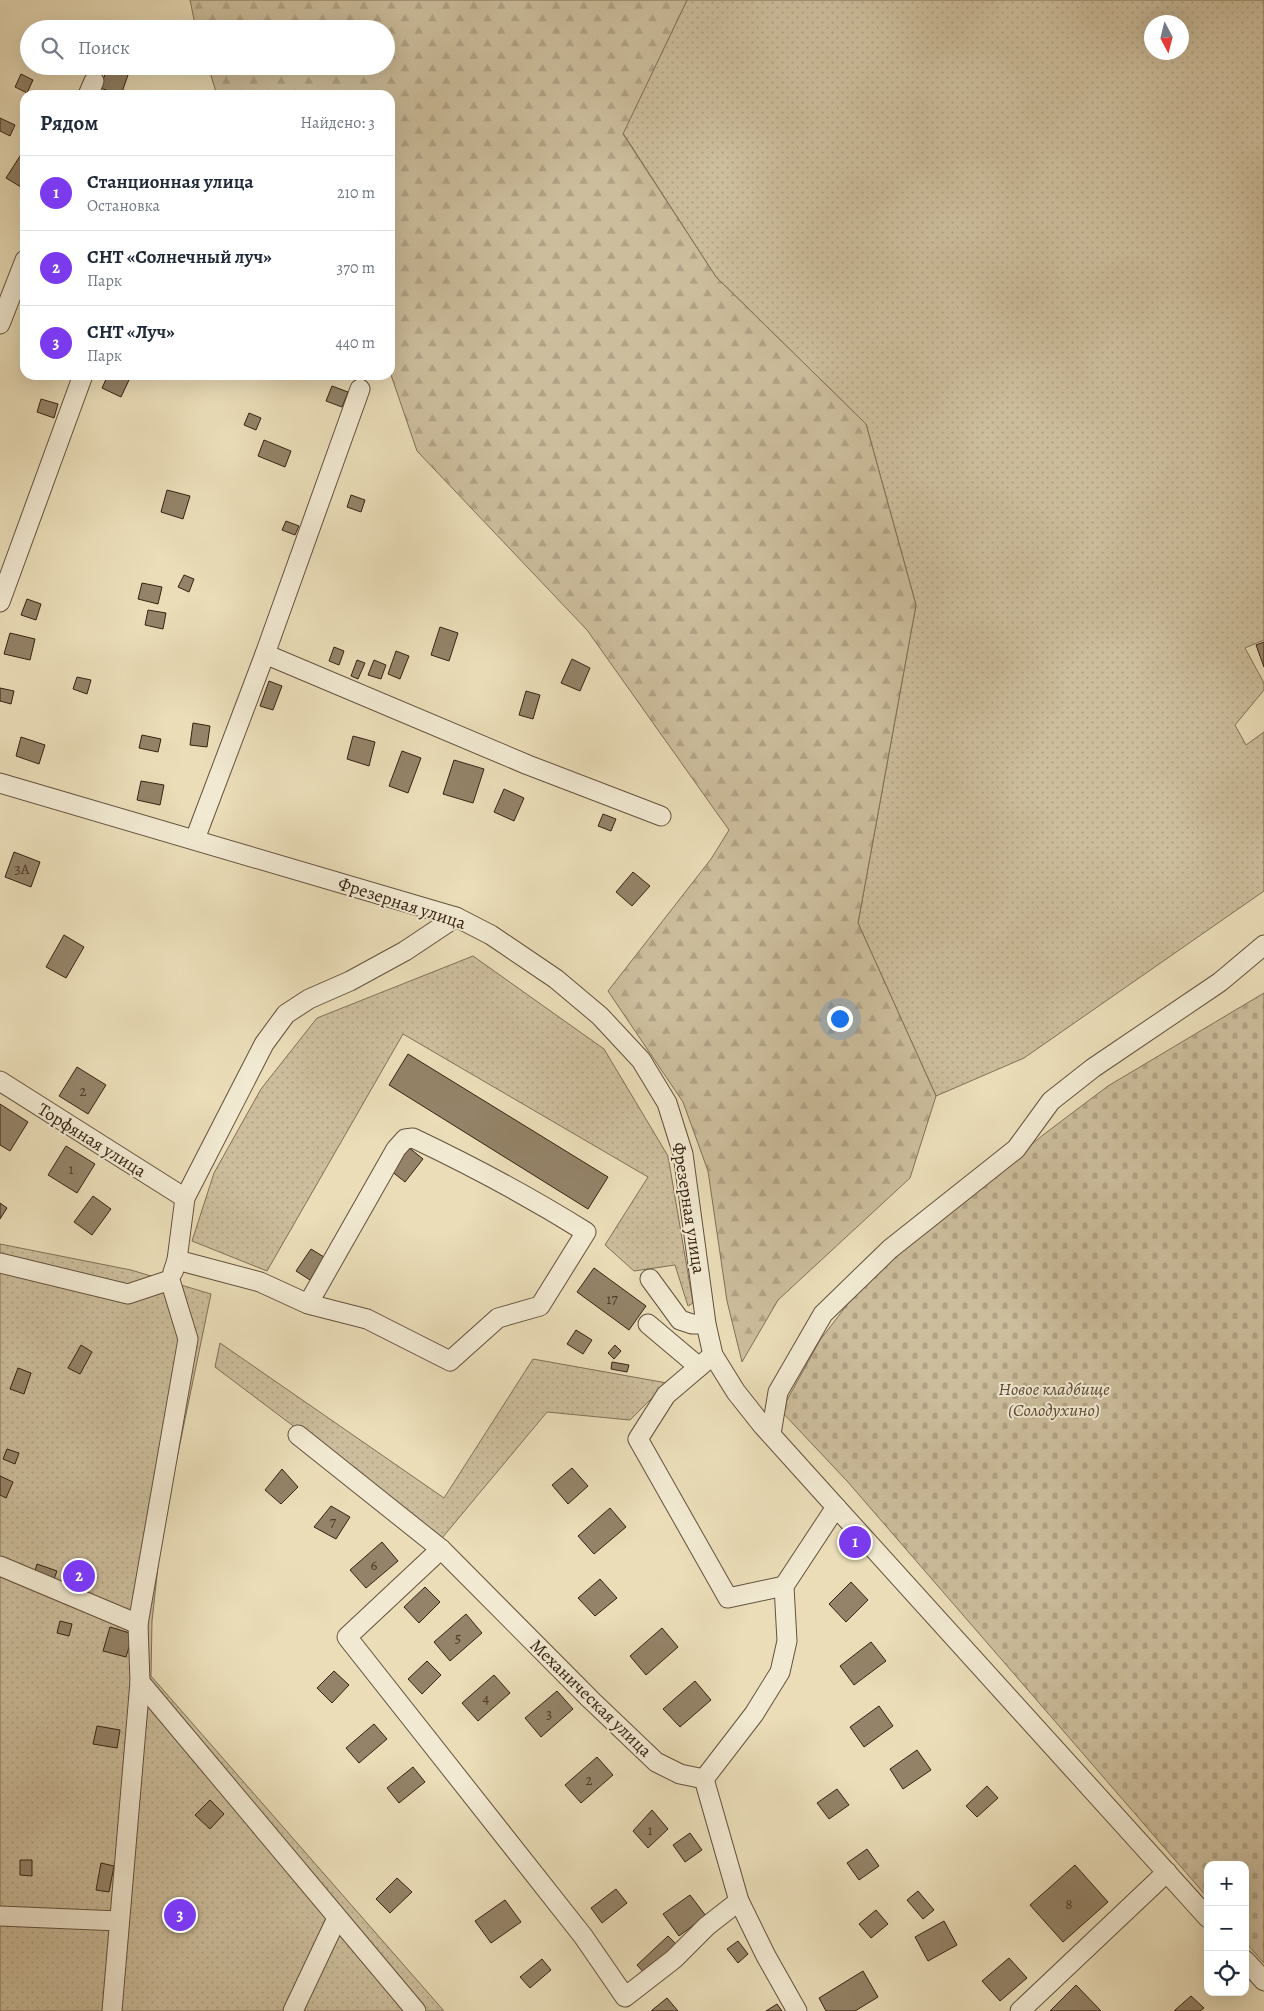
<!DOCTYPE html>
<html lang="ru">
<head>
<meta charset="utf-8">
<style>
	body { margin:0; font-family:Alegreya,serif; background:#f2f2f3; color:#1f2937 }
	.controls { position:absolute; right:15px; bottom:15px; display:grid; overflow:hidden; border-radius:10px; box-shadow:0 5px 20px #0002 }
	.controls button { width:45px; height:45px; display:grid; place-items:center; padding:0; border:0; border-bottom:1px solid #e0e1e3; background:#fff; color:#1f2937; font:25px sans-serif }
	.compass { position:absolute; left:1144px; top:15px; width:45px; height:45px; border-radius:50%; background:#fff; box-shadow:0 5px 20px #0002; rotate:173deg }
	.you { position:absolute; left:839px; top:1018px; width:18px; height:18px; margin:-12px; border:4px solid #fff; border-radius:50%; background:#1a73e8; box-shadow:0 0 0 8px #1a73e833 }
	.badge { display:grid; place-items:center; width:32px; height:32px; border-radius:50%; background:#7c3aed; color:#fff; font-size:16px; font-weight:700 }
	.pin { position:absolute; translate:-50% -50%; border:2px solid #fff; box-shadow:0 1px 5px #0006 }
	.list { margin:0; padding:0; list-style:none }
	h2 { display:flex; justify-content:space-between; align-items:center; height:65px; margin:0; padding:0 20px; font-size:21px }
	h2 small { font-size:16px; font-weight:400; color:#747a83 }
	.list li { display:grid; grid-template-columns:32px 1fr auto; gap:15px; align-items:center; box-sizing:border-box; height:75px; padding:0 20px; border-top:1px solid #e0e1e3 }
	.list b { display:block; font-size:19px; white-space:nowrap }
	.list p { margin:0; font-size:16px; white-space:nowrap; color:#747a83 }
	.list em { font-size:16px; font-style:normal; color:#747a83 }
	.icon { flex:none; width:28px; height:28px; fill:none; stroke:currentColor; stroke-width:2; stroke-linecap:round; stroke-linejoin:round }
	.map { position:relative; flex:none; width:1264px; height:2011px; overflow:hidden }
	.search { position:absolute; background:#fff; box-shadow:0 5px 20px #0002; left:20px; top:20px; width:375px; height:55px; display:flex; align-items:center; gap:12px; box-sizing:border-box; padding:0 18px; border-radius:28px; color:#747a83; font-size:19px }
	.panel { position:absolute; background:#fff; box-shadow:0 5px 20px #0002; left:20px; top:90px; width:375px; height:290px; border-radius:15px }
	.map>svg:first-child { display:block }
</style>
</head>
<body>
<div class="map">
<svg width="1264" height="2011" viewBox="0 0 1264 2011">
	<defs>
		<pattern id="grass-dots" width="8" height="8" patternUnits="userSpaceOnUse" patternTransform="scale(1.25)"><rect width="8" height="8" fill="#ccbd9c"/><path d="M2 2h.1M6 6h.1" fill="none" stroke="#b0a285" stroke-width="1.8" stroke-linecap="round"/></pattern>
		<pattern id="forest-firs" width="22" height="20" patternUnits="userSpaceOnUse" patternTransform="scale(1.25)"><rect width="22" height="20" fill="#ccbd9c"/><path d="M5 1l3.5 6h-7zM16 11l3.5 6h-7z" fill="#b0a285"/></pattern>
		<pattern id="cemetery-stones" width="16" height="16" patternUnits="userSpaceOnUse" patternTransform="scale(1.25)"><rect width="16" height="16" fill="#ccbd9c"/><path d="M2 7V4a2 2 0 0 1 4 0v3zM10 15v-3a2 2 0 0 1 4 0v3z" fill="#b0a285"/></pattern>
	</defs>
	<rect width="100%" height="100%" fill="#eaddb8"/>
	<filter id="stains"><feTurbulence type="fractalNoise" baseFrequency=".004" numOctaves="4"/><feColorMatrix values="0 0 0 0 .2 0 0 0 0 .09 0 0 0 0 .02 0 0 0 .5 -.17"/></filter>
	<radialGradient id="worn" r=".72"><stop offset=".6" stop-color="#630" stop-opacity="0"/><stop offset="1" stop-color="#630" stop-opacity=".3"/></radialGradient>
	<g fill="url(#grass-dots)" stroke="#827057" fill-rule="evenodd">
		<path d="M687,0h577v640l-19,8 19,35v7l-29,35 11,20 18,-13v159l-240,167 -88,38 -78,-173 58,-318 -50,-181 -150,-147 -93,-144zM1152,22h30v30h-30z"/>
		<polygon points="473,956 604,1049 668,1156 693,1303 688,1306 675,1265 634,1271 605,1245 648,1177 403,1034 267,1271 192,1241 214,1173 261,1089 317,1018"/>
		<polygon points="0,1244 131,1270 211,1294 162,1530 152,1621 151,1676 444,2011 0,2011"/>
		<polygon points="220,1343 444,1498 533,1359 667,1383 630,1420 547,1412 442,1538 215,1367"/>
	</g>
	<polygon fill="url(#forest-firs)" stroke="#827057" points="190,0 687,0 623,134 716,277 866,424 916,605 858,923 936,1096 910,1178 778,1300 742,1362 727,1301 708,1171 683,1102 608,991 711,859 729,830 587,630 417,451 390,372 390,95 217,95 208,66 386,66 386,29 196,29"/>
	<polygon fill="url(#cemetery-stones)" stroke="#827057" points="1264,993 1264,1963 1245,1942 1245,1865 1208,1865 1208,1898 847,1481 781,1411 820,1340 863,1284 1043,1135 1108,1086"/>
	<g fill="#948368" stroke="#372212">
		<polygon points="108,66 129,72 121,95 100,88"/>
		<polygon points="126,66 137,66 139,69 134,74"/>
		<polygon points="21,74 33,80 27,93 15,87"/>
		<polygon points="0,118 15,125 10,136 0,131"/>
		<polygon points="20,156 25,159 25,181 21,187 6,178"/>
		<polygon points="108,375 119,375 129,380 121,397 102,388"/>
		<polygon points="332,386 348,392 342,407 326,401"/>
		<polygon points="41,399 58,404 54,418 37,412"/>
		<polygon points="249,413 261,418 256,430 244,425"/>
		<polygon points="264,440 291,451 285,467 258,456"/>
		<polygon points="167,490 190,496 183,519 161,512"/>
		<polygon points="351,495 365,500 361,512 347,507"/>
		<polygon points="286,521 299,526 295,535 282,530"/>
		<polygon points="184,575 194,579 189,592 178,587"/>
		<polygon points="142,583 162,587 158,604 138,599"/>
		<polygon points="27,599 41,604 36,620 21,615"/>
		<polygon points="148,610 166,613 163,629 145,625"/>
		<polygon points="440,627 458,633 449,661 431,655"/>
		<polygon points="10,633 35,639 30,660 4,654"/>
		<polygon points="1264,642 1264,667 1256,645"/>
		<polygon points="334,647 344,651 339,665 329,661"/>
		<polygon points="396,651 409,656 400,679 388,674"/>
		<polygon points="572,659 590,668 580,691 561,683"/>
		<polygon points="357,660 365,663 358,679 351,676"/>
		<polygon points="374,660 386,665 381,679 368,675"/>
		<polygon points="77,677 91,680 87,694 73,689"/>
		<polygon points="269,681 282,686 273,710 260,706"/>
		<polygon points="0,688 14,691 11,704 0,701"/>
		<polygon points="526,691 540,695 533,719 519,715"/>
		<polygon points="193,723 210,726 207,747 190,745"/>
		<polygon points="142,735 161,739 158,752 139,748"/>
		<polygon points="353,736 375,742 369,766 347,759"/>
		<polygon points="21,737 45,745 39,764 16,756"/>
		<polygon points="402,751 421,758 408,793 389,786"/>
		<polygon points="454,760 484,769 473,803 443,794"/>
		<polygon points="141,781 164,785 160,805 137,800"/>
		<polygon points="504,789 524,798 514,821 494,812"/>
		<polygon points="603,814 616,819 611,831 598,826"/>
		<polygon points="14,852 40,862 31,887 5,877"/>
		<polygon points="633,872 650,886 632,906 616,892"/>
		<polygon points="64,935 84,947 66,978 46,967"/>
		<polygon points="408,1054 608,1177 588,1209 389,1085"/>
		<polygon points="77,1067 106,1085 88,1114 59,1096"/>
		<polygon points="0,1104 28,1122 10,1151 0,1145"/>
		<polygon points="66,1146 95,1164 77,1193 48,1175"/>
		<polygon points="408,1147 423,1159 405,1182 390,1170"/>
		<polygon points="93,1196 111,1209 92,1235 74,1222"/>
		<polygon points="0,1203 7,1208 0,1219"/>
		<polygon points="311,1249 324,1257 310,1280 296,1271"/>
		<polygon points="594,1268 646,1306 629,1330 577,1292"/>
		<polygon points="576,1330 592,1340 583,1354 567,1344"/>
		<polygon points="81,1345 92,1352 80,1374 68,1368"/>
		<polygon points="615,1345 621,1351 614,1359 608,1353"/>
		<polygon points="612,1362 629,1365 627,1372 611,1369"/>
		<polygon points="18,1368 31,1373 24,1394 10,1389"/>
		<polygon points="7,1449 19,1453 15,1464 3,1459"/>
		<polygon points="572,1468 588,1486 568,1504 552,1485"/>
		<polygon points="282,1469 298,1487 281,1504 265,1490"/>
		<polygon points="0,1476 13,1482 6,1498 0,1495"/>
		<polygon points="331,1506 350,1517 336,1539 314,1527"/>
		<polygon points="610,1508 626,1527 594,1554 578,1536"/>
		<polygon points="382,1542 398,1561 366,1588 350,1570"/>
		<polygon points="37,1564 57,1571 53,1582 34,1575"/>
		<polygon points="600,1579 617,1598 595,1616 578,1598"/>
		<polygon points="851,1582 868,1600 846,1622 829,1604"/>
		<polygon points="425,1587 440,1602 419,1623 404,1607"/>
		<polygon points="466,1614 482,1633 450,1661 434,1642"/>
		<polygon points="60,1621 72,1624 69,1636 57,1633"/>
		<polygon points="110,1627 133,1634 126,1657 103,1651"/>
		<polygon points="662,1628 678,1647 646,1675 630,1656"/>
		<polygon points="871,1642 886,1661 854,1685 840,1666"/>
		<polygon points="427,1661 441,1675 422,1694 408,1679"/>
		<polygon points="334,1671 349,1685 332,1703 317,1688"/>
		<polygon points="494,1675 510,1693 478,1721 462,1703"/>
		<polygon points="695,1681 711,1700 680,1727 663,1709"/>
		<polygon points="557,1691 573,1709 541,1737 525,1718"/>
		<polygon points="879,1706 893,1726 864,1747 850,1727"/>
		<polygon points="374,1724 387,1739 359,1763 346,1748"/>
		<polygon points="97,1726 120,1730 117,1748 93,1744"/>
		<polygon points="917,1750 931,1770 903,1789 890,1769"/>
		<polygon points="597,1757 613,1775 581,1803 565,1785"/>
		<polygon points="413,1767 425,1782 399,1803 387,1788"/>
		<polygon points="987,1786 998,1798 977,1817 966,1806"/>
		<polygon points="837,1789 849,1805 829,1819 817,1803"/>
		<polygon points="210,1800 224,1814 210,1829 195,1815"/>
		<polygon points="652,1810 668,1829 648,1848 633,1831"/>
		<polygon points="690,1833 702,1850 685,1862 673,1845"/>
		<polygon points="867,1849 879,1866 859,1880 847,1863"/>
		<polygon points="20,1860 32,1860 32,1876 20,1875"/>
		<polygon points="101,1863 114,1866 109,1892 96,1890"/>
		<polygon points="1075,1865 1108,1902 1063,1942 1030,1905"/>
		<polygon points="397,1878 412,1892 390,1913 376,1899"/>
		<polygon points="616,1889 627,1903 602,1923 591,1908"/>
		<polygon points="918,1891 934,1910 923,1919 907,1900"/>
		<polygon points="690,1895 706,1916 679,1936 663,1914"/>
		<polygon points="505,1900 521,1922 491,1943 475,1921"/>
		<polygon points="876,1910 888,1924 871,1938 859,1924"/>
		<polygon points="944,1921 957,1945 928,1961 915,1937"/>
		<polygon points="668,1936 678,1946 646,1975 637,1965"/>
		<polygon points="738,1941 748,1954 738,1963 727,1949"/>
		<polygon points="1009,1958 1027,1978 1000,2001 982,1981"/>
		<polygon points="542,1959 551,1970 530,1988 520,1977"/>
		<polygon points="863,1971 878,1997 855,2011 826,2011 819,1998"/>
		<polygon points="1076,1985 1101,2011 1050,2011"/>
		<polygon points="1191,1996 1204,2008 1200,2011 1174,2011"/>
		<polygon points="667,1998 678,2011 651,2011"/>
		<polygon points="777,2004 782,2011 766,2011"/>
	</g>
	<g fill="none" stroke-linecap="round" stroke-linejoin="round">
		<g stroke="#64513c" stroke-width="21">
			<g id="minor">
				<polyline points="88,95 94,81"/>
				<polyline points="0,324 25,260"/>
				<polyline points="360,389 265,654 528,765 661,816"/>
				<polyline points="0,602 83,375"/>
				<polyline points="0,783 456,917 491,935 556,979 600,1016 641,1060 667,1103 683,1154 706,1324 713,1355 736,1392 763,1426 836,1507 1208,1918"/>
				<polyline points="195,839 265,654"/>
				<polyline points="0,1081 185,1198"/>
				<path d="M177,1260l83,22 48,22 59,15 83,42 48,-43 42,-12 46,-74c-56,-35 -114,-66 -173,-94l-8,1 -9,10 -88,155"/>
				<polyline points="0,1263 128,1294 170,1280 188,1339 138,1624 140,1682 112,2011"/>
				<polyline points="173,1272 177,1260 185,1198 264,1044 286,1014 309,999 350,981 405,951 456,917"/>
				<polyline points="650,1279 680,1320 692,1324 706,1324"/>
				<polyline points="648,1324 699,1367"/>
				<polyline points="713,1355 666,1395 638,1439 728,1598 784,1586"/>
				<polyline points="771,1434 778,1392 823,1314 890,1249 1016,1149 1051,1101 1093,1068 1220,982 1264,945"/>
				<polyline points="298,1435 441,1549 590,1699 656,1762 680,1774 704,1779 739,1901 766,1956 797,2011"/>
				<polyline points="441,1549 347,1637 583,1936 625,1997 674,1959 707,1926 739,1901"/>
				<polyline points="0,1566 138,1624"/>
				<polyline points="140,1682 416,2011"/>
				<polyline points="704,1779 754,1714 780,1672 787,1641 784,1586 836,1507"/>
				<polyline points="0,1916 119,1921"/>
				<polyline points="1245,1960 1264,1981"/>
				<polyline points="293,2011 337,1918"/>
				<polyline points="1020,2011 1167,1872"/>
			</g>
		</g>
		<use href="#minor" stroke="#f1e9d1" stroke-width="19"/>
	</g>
	<g text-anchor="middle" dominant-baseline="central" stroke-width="4" stroke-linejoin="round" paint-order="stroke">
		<g font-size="15" fill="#4e3a28">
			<text x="22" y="869">3А</text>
			<text x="83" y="1091">2</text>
			<text x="71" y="1169">1</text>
			<text x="612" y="1299">17</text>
			<text x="333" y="1522">7</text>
			<text x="374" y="1565">6</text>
			<text x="458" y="1638">5</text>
			<text x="486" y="1698">4</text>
			<text x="549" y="1714">3</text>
			<text x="589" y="1780">2</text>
			<text x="650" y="1830">1</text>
			<text x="1069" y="1904">8</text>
		</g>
		<g font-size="18" fill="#372212" stroke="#f1e9d1">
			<text transform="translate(402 903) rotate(18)">Фрезерная улица</text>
			<text transform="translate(92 1140) rotate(32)">Торфяная улица</text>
			<text transform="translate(689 1208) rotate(81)">Фрезерная улица</text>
			<text transform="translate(591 1698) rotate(44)">Механическая улица</text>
		</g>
		<g font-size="18" font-style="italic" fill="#5c4934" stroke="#f1e9d1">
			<text x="1054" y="1389">Новое кладбище<tspan x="1054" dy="21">(Солодухино)</tspan></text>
		</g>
	</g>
	<rect width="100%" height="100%" filter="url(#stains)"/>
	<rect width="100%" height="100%" fill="url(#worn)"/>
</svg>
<div class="controls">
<button>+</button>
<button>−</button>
<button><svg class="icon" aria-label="locate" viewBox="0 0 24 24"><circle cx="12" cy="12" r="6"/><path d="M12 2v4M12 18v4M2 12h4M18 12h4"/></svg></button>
</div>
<svg class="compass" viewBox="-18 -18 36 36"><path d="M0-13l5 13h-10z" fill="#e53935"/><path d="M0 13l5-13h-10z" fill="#747a83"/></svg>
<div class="you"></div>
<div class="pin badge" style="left:855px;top:1542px">1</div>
<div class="pin badge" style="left:79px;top:1576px">2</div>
<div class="pin badge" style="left:180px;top:1915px">3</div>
<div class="search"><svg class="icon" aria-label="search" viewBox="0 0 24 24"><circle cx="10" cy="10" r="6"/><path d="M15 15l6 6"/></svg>Поиск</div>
<section class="panel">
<h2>Рядом<small>Найдено: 3</small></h2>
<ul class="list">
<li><span class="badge">1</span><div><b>Станционная улица</b><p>Остановка</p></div><em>210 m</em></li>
<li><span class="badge">2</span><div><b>СНТ «Солнечный луч»</b><p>Парк</p></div><em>370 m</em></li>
<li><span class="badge">3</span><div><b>СНТ «Луч»</b><p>Парк</p></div><em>440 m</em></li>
</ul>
</section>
</div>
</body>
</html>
